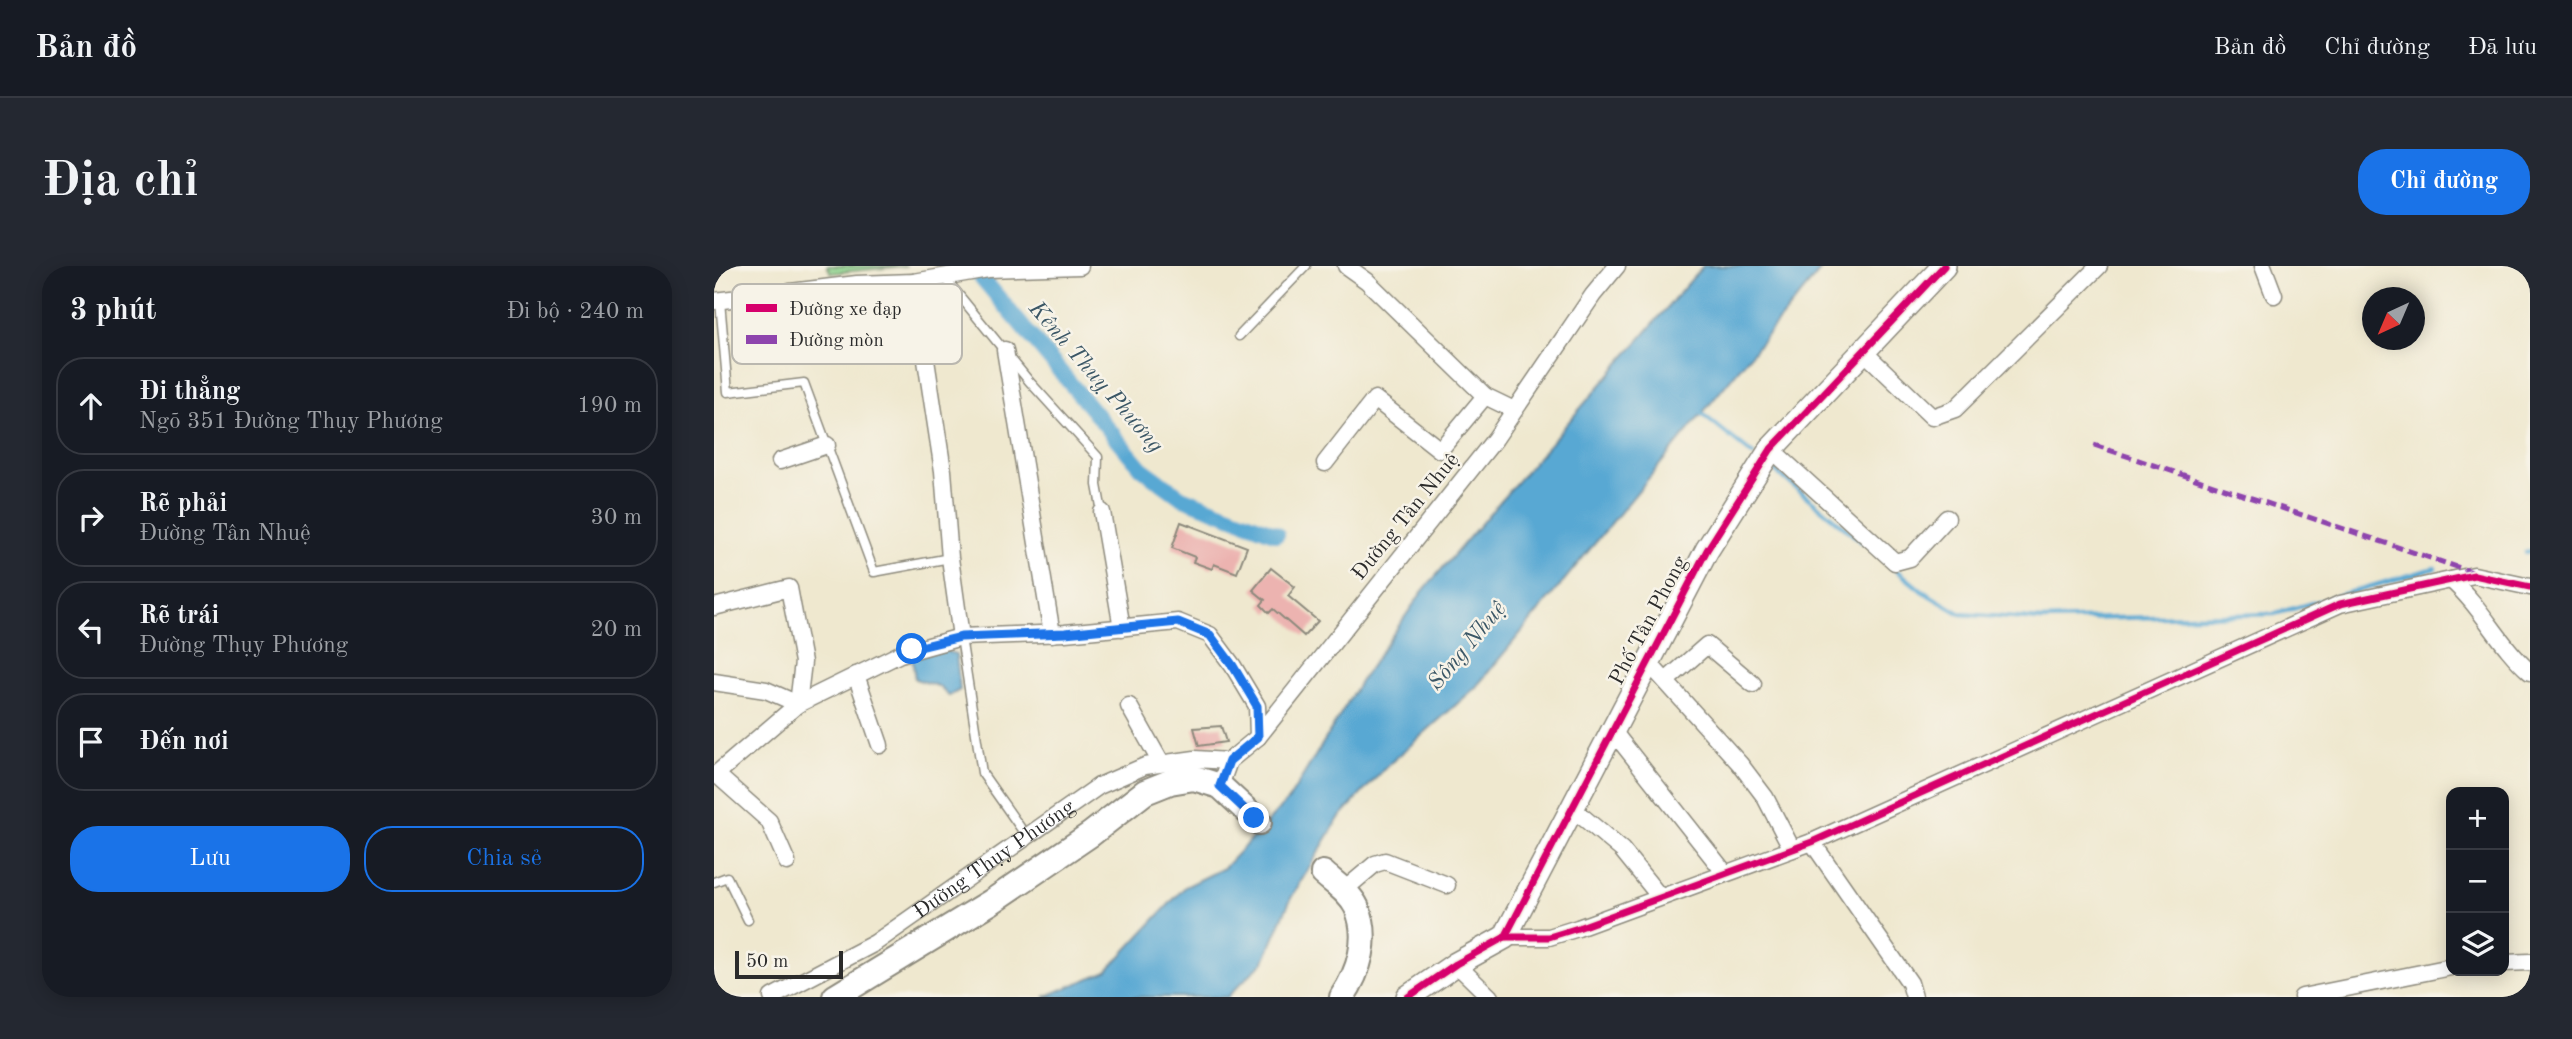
<!DOCTYPE html>
<html lang="vi">
<head>
<meta charset="utf-8">
<style>
	body { margin:0; font-family:"Old Standard TT",serif; background:#242831; color:#f1f3f6 }
	.controls { position:absolute; right:21px; bottom:21px; display:grid; overflow:hidden; border-radius:14px; box-shadow:0 4px 18px #0003 }
	.controls button { width:63px; height:63px; display:grid; place-items:center; padding:0; border:0; border-bottom:2px solid #363941; background:#171b24; color:#f1f3f6; font:35px sans-serif }
	.compass { position:absolute; left:1648px; top:21px; width:63px; height:63px; border-radius:50%; background:#171b24; box-shadow:0 4px 18px #0003; rotate:224deg }
	.scale { position:absolute; left:21px; bottom:18px; width:108px; box-sizing:border-box; padding-left:7px; border:4px solid #2b2b2b; border-top:0; font-size:19px; line-height:24px; white-space:nowrap; color:#2b2b2b; -webkit-text-stroke:5px #f7f3e8; paint-order:stroke }
	.stop { position:absolute; width:21px; height:21px; margin:-16px; border:5px solid #1a73e8; border-radius:50%; background:#fff }
	.stop.end { background:#1a73e8; border-color:#fff; box-shadow:0 2px 7px #0008 }
	.list { margin:0; padding:0; list-style:none }
	h2 { display:flex; justify-content:space-between; align-items:center; height:91px; margin:0; padding:0 28px; font-size:30px }
	h2 small { font-size:23px; font-weight:400; color:#9ea1a6 }
	.list li { display:grid; grid-template-columns:46px 1fr auto; gap:21px; align-items:center; box-sizing:border-box; height:98px; margin:0 14px 14px; padding:0 14px; border:2px solid #363941; border-radius:28px }
	.list b { display:block; font-size:26px; white-space:nowrap }
	.list p { margin:0; font-size:23px; white-space:nowrap; color:#9ea1a6 }
	.list em { font-size:23px; font-style:normal; color:#9ea1a6 }
	.actions { display:flex; gap:14px; padding:21px 28px }
	.actions a { flex:1; padding:16px 0; border:2px solid #1a73e8; border-radius:28px; text-align:center; font-size:24px; color:#1a73e8 }
	.actions .main { background:#1a73e8; color:#fff }
	.icon { flex:none; width:38px; height:38px; fill:none; stroke:currentColor; stroke-width:2; stroke-linecap:round; stroke-linejoin:round }
	.map { position:relative; flex:none; width:1816px; height:731px; overflow:hidden; border-radius:28px }
	header { display:flex; align-items:center; gap:42px; box-sizing:border-box; height:98px; padding:0 35px; background:#171b24; border-bottom:2px solid #363941 }
	header strong { font-size:33px }
	nav { display:flex; gap:38px; margin-inline-start:auto; font-size:24px }
	.intro { display:flex; align-items:center; justify-content:space-between; box-sizing:border-box; height:168px; padding:0 42px }
	h1 { margin:0; font-size:49px }
	.button { padding:18px 32px; border-radius:28px; background:#1a73e8; color:#fff; font-size:24px; font-weight:700 }
	main { display:flex; gap:42px; padding:0 42px }
	aside { flex:1; background:#171b24; border-radius:28px; box-shadow:0 4px 18px #0003 }
	.map>svg:first-child { display:block }
</style>
</head>
<body>
<header>
<strong>Bản đồ</strong>
<nav><a>Bản đồ</a><a>Chỉ đường</a><a>Đã lưu</a></nav>
</header>
<div class="intro"><h1>Địa chỉ</h1><a class="button">Chỉ đường</a></div>
<main>
<aside>
<h2>3 phút<small>Đi bộ · 240 m</small></h2>
<ul class="list">
<li><svg class="icon" aria-label="ahead" viewBox="0 0 24 24"><path d="M12 20V5M6 11l6-6 6 6"/></svg><div><b>Đi thẳng</b><p>Ngõ 351 Đường Thụy Phương</p></div><em>190 m</em></li>
<li><svg class="icon" aria-label="right" viewBox="0 0 24 24"><path d="M7 20v-9h11M14 6l5 5-5 5"/></svg><div><b>Rẽ phải</b><p>Đường Tân Nhuệ</p></div><em>30 m</em></li>
<li><svg class="icon" aria-label="left" viewBox="0 0 24 24"><path d="M17 20v-9H6M10 6l-5 5 5 5"/></svg><div><b>Rẽ trái</b><p>Đường Thụy Phương</p></div><em>20 m</em></li>
<li><svg class="icon" aria-label="arrive" viewBox="0 0 24 24"><path d="M6 21V4h12l-3 4 3 4H6"/></svg><div><b>Đến nơi</b></div></li>
</ul>
<div class="actions"><a class="main">Lưu</a><a>Chia sẻ</a></div>
</aside>
<div class="map">
<svg width="1816" height="731" viewBox="0 0 1816 731">
	<rect width="100%" height="100%" fill="#f7f3e8"/>
	<filter id="ink" filterUnits="userSpaceOnUse"><feTurbulence type="fractalNoise" baseFrequency=".0143" numOctaves="2"/><feDisplacementMap in="SourceGraphic" scale="14" xChannelSelector="R" yChannelSelector="G"/><feConvolveMatrix kernelMatrix="1 2 1 2 8 2 1 2 1" color-interpolation-filters="sRGB"/></filter>
	<filter id="wash" filterUnits="userSpaceOnUse"><feTurbulence type="fractalNoise" baseFrequency=".00686" numOctaves="4" result="noise"/><feDisplacementMap in="SourceGraphic" scale="28" xChannelSelector="R" yChannelSelector="G"/><feGaussianBlur stdDeviation="1.57" result="paint"/><feColorMatrix in="noise" values="0 0 0 0 0 0 0 0 0 0 0 0 0 0 0 0 0 1.4 0 .05"/><feComposite in="paint" operator="in"/></filter>
	<g filter="url(#wash)">
		<rect width="100%" height="100%" fill="#efe8cf"/>
		<polygon fill="#90d68f" stroke="#5e805d" stroke-width="2" points="113,0 193,0 117,7"/>
		<g fill="#58a8d3" stroke="#426a7f" stroke-width="2">
			<polygon points="989,0 1110,0 762,421 673,500 625,552 577,632 550,695 513,731 330,731 393,705 471,621 510,602 575,533 646,416 708,326"/>
			<polygon points="224,383 242,388 246,424 235,430 224,420 201,413 198,392"/>
		</g>
		<g fill="none" stroke-linecap="round" stroke-linejoin="round">
			<g stroke="#58a8d3" stroke-width="4.5">
				<polyline points="988,148 1039,189"/>
				<polyline points="1059,203 1148,276"/>
				<polyline points="1812,286 1816,285"/>
				<polyline points="1179,301 1208,325 1247,348 1328,354 1560,348 1721,302"/>
			</g>
			<polyline stroke="#58a8d3" stroke-width="16" points="258,0 427,202 467,231 563,268"/>
		</g>
		<g id="blocks">
			<g fill="#ecb3b0">
				<polygon points="467,256 533,281 523,307 500,298 498,303 479,296 481,291 458,282"/>
				<polygon points="557,302 581,321 574,330 604,355 590,370 559,343 555,347 547,339 551,334 539,324"/>
				<polygon points="507,460 512,476 485,480 480,462"/>
			</g>
		</g>
	</g>
	<g filter="url(#ink)">
		<use href="#blocks" fill-opacity="0" stroke="#8d8a7d" stroke-width="2"/>
		<g fill="none" stroke-linecap="round" stroke-linejoin="round">
			<g stroke="#8d8a7d" stroke-width="11">
				<g id="lane">
					<polyline points="231,12 315,115 384,191 383,219 388,246"/>
					<polyline points="6,35 14,126 90,117 160,306 236,292"/>
					<polyline points="525,70 592,0"/>
					<polyline points="247,371 268,507 313,571"/>
					<polyline points="0,616 13,611 34,654"/>
				</g>
			</g>
			<g stroke="#8d8a7d" stroke-width="19">
				<g id="street">
					<polyline points="632,0 653,15 771,130 800,144"/>
					<polyline points="1549,0 1560,29"/>
					<polyline points="200,16 229,205 236,292 247,371"/>
					<polyline points="0,35 143,18 200,16 274,3 366,0"/>
					<polyline points="291,84 338,368"/>
					<polyline points="1149,85 1218,151 1241,143 1385,0"/>
					<polyline points="1057,183 1181,296 1196,292 1233,252"/>
					<polyline points="66,195 113,179"/>
					<polyline points="611,197 661,133 726,184 771,130"/>
					<polyline points="388,246 408,362"/>
					<path d="M1737,314c31,27 48,65 79,92"/>
					<polyline points="0,341 75,322 89,396 84,438 0,510"/>
					<polyline points="934,396 1026,498 1051,531 1078,583"/>
					<polyline points="142,409 166,479"/>
					<polyline points="953,414 993,379 1039,418"/>
					<polyline points="0,416 52,424 84,438 186,388 247,371 351,367 464,356 496,369 519,400 543,440 544,471"/>
					<polyline points="415,440 447,497"/>
					<polyline points="898,464 1011,607"/>
					<polyline points="2,508 55,555 73,596"/>
					<polyline points="506,520 515,495 544,471 781,173 879,29 903,0"/>
					<polyline points="858,542 908,584 946,631"/>
					<polyline points="1098,576 1196,717 1200,731"/>
					<polyline points="629,625 661,598 671,595 733,619"/>
					<polyline points="791,671 835,671 864,662 1098,576 1626,338 1760,309 1816,321"/>
					<polyline points="1790,697 1816,696"/>
					<polyline points="742,698 776,731"/>
					<path id="s1" d="M58,731l103,-54 224,-157 46,-20 50,-7 34,2"/>
					<polyline points="1588,731 1737,701"/>
				</g>
			</g>
			<g stroke="#8d8a7d" stroke-width="26">
				<polyline id="secondary" points="694,731 742,698 791,671 993,284 1057,183 1230,0"/>
			</g>
			<g stroke="#8d8a7d" stroke-width="28">
				<g id="primary">
					<path d="M609,607c11,10 27,20 34,35 13,30 2,64 -15,89"/>
					<polyline points="121,731 277,636 377,568 431,526 456,516 480,512 506,520 545,556"/>
				</g>
			</g>
			<use href="#lane" stroke="#fff" stroke-width="8"/>
			<use href="#street" stroke="#fff" stroke-width="16"/>
			<use href="#secondary" stroke="#fff" stroke-width="23"/>
			<use href="#primary" stroke="#fff" stroke-width="24"/>
			<polyline stroke="#8e44ad" stroke-width="5" stroke-dasharray="10 5" stroke-linecap="butt" points="1380,179 1758,306"/>
			<g stroke="#f7f3e8" stroke-width="11">
				<g id="cycleway">
					<polyline points="791,671 835,671 864,662 1098,576 1626,338 1760,309 1816,321"/>
					<polyline points="694,731 742,698 791,671 993,284 1057,183 1230,0"/>
				</g>
			</g>
			<use href="#cycleway" stroke="#d6006c" stroke-width="7"/>
		</g>
	</g>
	<g fill="none" stroke-linecap="round" stroke-linejoin="round" filter="url(#ink)">
		<polyline stroke="#1a73e8" stroke-width="9" points="198,383 247,371 351,367 464,356 496,369 519,400 543,440 544,471 515,495 506,520 540,552"/>
	</g>
	<g text-anchor="middle" dominant-baseline="central" stroke-width="5" stroke-linejoin="round" paint-order="stroke">
		<g font-size="21" fill="#2b2b2b" stroke="#f7f3e8">
			<text transform="translate(692 251) rotate(-51)">Đường Tân Nhuệ</text>
			<text transform="translate(935 355) rotate(-62)">Phố Tân Phong</text>
			<text stroke="none"><textPath href="#s1" startOffset="262">Đường Thụy Phương</textPath></text>
		</g>
		<g font-size="23" font-style="italic" fill="#3b5766" stroke="#f7f3e8">
			<text transform="translate(382 111) rotate(49)">Kênh Thuỵ Phương</text>
			<text transform="translate(753 380) rotate(-50)">Sông Nhuệ</text>
		</g>
	</g>
	<rect x="18" y="18" width="230" height="80" rx="10" fill="#f7f3e8" stroke="#bab7af" stroke-width="2"/>
	<rect x="32" y="38" width="31" height="8" fill="#d6006c"/>
	<rect x="32" y="69" width="31" height="9" fill="#8e44ad"/>
	<g font-size="19" fill="#2b2b2b">
		<text x="75" y="49">Đường xe đạp</text>
		<text x="75" y="80">Đường mòn</text>
	</g>
</svg>
<div class="controls">
<button>+</button>
<button>−</button>
<button><svg class="icon" aria-label="layers" viewBox="0 0 24 24"><path d="M12 4l9 5-9 5-9-5zM3 14l9 5 9-5"/></svg></button>
</div>
<svg class="compass" viewBox="-18 -18 36 36"><path d="M0-13l5 13h-10z" fill="#e53935"/><path d="M0 13l5-13h-10z" fill="#9ea1a6"/></svg>
<div class="scale">50 m</div>
<div class="stop" style="left:198px;top:383px"></div>
<div class="stop end" style="left:540px;top:552px"></div>
</div>
</main>
</body>
</html>
